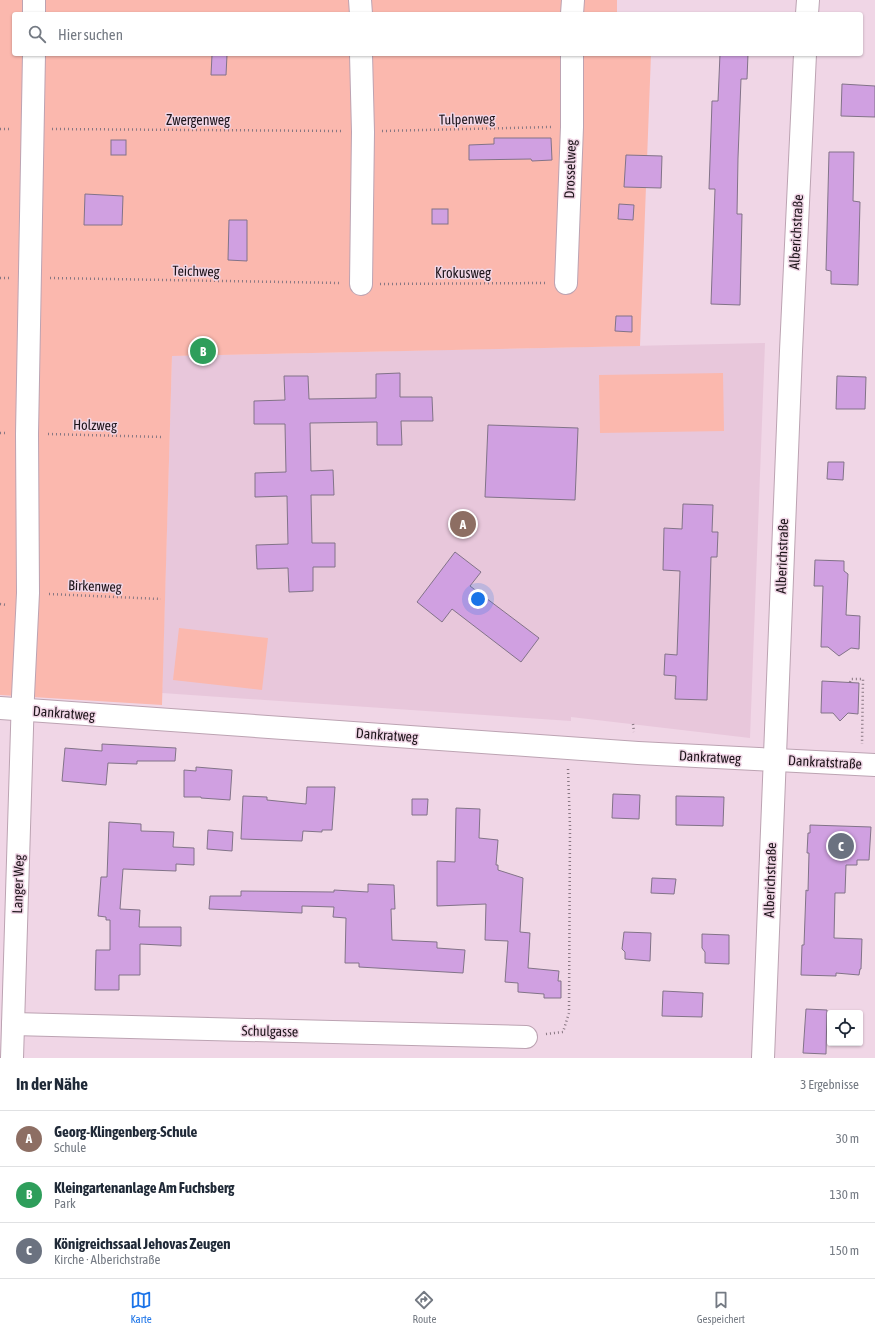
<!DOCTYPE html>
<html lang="de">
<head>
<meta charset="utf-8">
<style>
	body { margin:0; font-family:"Asap Condensed",sans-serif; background:#f6f6f7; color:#1f2937 }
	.controls { position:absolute; right:12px; bottom:12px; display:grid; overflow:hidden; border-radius:4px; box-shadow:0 1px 3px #0004 }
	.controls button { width:36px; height:36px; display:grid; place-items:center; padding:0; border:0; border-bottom:1px solid #e0e1e3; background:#fff; color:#1f2937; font:20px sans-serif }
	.you { position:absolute; left:478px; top:599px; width:14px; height:14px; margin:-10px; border:3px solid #fff; border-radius:50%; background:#1a73e8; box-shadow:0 0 0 6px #1a73e833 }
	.badge { display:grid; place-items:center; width:26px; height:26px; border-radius:50%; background:#1a73e8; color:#fff; font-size:13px; font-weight:700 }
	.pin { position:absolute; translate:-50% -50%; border:2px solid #fff; box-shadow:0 1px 4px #0006 }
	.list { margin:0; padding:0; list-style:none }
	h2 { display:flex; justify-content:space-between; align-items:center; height:52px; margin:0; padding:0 16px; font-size:17px }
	h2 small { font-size:13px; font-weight:400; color:#747a83 }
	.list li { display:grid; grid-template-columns:26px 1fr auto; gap:12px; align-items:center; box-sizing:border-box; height:56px; padding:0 16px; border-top:1px solid #e0e1e3 }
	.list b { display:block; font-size:15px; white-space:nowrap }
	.list p { margin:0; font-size:13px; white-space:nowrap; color:#747a83 }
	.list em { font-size:13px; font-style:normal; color:#747a83 }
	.icon { flex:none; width:22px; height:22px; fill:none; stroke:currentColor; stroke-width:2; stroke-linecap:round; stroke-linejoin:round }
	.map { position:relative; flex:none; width:875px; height:1058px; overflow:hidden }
	.search { position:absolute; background:#fff; box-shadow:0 1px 3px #0004; left:12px; right:12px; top:12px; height:44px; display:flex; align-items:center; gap:10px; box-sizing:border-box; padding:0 14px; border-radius:4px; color:#747a83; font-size:15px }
	.sheet { height:220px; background:#fff }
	nav { display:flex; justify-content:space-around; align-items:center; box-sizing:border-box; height:56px; border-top:1px solid #e0e1e3; background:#fff; font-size:11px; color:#747a83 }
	nav a { display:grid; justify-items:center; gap:2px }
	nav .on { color:#1a73e8 }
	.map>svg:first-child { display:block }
</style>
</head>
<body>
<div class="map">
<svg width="875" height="1058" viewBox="0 0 875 1058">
	<rect width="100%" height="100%" fill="#f0d6e6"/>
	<polygon fill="#e8c7db" points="765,343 750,738 571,717 571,721 162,693 172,356"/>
	<g fill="#fbb8ae">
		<polygon points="0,0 617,0 617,14 14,14 14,54 651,54 640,346 172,356 162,705 0,695"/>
		<polygon points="723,373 724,431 600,433 599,375"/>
		<polygon points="179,628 268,638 262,690 173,680"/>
	</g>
	<g fill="#d0a0e1" stroke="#827388">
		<polygon points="720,54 748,54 747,79 741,79 738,158 737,214 742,214 740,305 711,304 715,189 709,189 711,132 712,101 718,101"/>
		<polygon points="212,55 227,55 226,75 211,75"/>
		<polygon points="842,84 875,86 875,117 841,116"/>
		<polygon points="494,138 551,138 552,160 532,161 531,159 469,160 469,145 494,144"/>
		<rect x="111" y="140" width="15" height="15"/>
		<polygon points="829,152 854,152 853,201 860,202 858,285 831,284 831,271 826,270"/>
		<polygon points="626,155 662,156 661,188 624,187"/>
		<polygon points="85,194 123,196 122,225 84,225"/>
		<polygon points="619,204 634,205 633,220 618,219"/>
		<rect x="432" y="209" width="16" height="15"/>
		<polygon points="229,220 247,220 247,261 228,260"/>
		<polygon points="616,316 632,316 632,332 615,331"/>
		<polygon points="400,373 400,397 432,397 433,421 401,421 402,445 377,445 377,422 310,423 311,471 333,470 334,495 311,495 312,543 335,543 335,567 313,567 313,591 289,592 288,568 257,569 256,545 288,544 287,496 255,497 255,473 286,472 285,424 254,424 254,401 285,400 284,376 308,376 309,399 376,398 376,374"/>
		<polygon points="837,376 866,377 865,409 836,409"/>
		<polygon points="488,425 578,428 575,500 485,497"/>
		<polygon points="828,462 844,462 843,480 827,479"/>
		<polygon points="683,504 713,505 712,532 718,532 717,557 711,557 707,700 675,699 676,676 664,675 665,654 677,655 680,571 663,570 664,528 682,529"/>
		<polygon points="455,552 481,572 470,586 539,638 521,662 452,609 442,622 417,602"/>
		<polygon points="815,560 844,561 844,571 848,574 846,615 860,616 859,649 851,648 839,656 828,647 821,647 823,586 814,586"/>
		<polygon points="822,681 859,683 858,714 848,713 840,721 833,713 821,713"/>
		<polygon points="102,744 176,748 175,761 137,761 137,764 108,763 106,785 62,781 65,748 102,751"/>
		<polygon points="196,767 232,770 230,800 201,798 201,797 184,797 184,770 196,771"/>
		<polygon points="307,787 335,787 332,830 322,830 322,832 303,831 302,841 241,839 243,796 267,797 267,800 306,804"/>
		<polygon points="613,794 640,795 639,819 612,818"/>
		<polygon points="676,796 724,797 723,826 676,825"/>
		<polygon points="412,799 428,799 427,815 412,815"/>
		<polygon points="456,808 480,809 479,838 498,840 496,865 498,865 498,870 523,878 520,932 530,933 528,968 559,971 558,981 561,981 561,998 544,998 544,994 518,992 518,983 505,982 508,941 485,940 486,904 437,906 437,861 455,862"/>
		<polygon points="109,822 141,824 141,831 174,832 173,847 194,848 194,865 176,864 176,871 123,869 120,909 140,910 139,927 181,927 181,946 140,944 140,975 119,975 119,990 95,990 96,950 110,950 110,920 106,920 106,917 98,916 101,877 107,877"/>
		<polygon points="810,825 871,827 869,860 857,860 857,865 846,865 845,893 835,893 834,938 862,939 861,969 860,969 859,975 836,973 836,976 801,975 802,945 804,945 806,890 808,891 809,853 807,853 808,833 810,833"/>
		<polygon points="208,830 233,832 232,851 207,849"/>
		<polygon points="652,878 676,879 674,894 651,893"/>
		<polygon points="368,884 394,885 395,909 391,909 392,940 437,942 437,948 465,950 463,973 359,967 359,963 345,963 346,918 333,917 334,907 302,906 302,913 209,909 210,896 241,896 241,891 334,892 334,890 368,892"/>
		<polygon points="624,932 651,933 650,961 625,959 625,952 622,949"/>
		<polygon points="702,934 729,935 729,964 705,963 705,952 702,948"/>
		<polygon points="663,991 703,993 702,1017 662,1016"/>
		<polygon points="806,1009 827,1010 826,1054 803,1053"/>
	</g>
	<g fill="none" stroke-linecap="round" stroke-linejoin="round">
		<g stroke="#bca3b2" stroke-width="24">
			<g id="minor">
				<polyline points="360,0 361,14"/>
				<polyline points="34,14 34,0"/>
				<polyline points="572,14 573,0"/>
				<polyline points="807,14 808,0"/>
				<polyline points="566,283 572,127 572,54"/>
				<polyline points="361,284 363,132 361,54"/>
				<polyline points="0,708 638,753 875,765"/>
				<polyline points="13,1024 526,1037"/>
				<polyline points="12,1058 23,696 28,593 27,434 34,54"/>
				<polyline points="763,1058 791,351 805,54"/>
			</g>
		</g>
		<g stroke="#887782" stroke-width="2.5" stroke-dasharray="1 3" stroke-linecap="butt">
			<polyline points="0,129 11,129"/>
			<polyline points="52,129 343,131"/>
			<polyline points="382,131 551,127"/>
			<polyline points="0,278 9,278"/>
			<polyline points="50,278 341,283"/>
			<polyline points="380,284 545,283"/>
			<polyline points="0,433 7,433"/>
			<polyline points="48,434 163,437"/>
			<polyline points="49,594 161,599"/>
			<polyline points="0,604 7,605"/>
			<polyline points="850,682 851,679 863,679 862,744"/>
			<polyline points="633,724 634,732"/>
			<polyline points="546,1034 563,1032 569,1013 570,827 568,769"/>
		</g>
		<use href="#minor" stroke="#fff" stroke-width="22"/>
	</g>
	<g text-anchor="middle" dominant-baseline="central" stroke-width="3" stroke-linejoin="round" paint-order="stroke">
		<g font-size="14" fill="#1d141a" stroke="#f0d6e6">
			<text transform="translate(467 119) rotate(-1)">Tulpenweg</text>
			<text x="198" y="120">Zwergenweg</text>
			<text transform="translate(570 169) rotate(-88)">Drosselweg</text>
			<text transform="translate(796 232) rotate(-87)">Alberichstraße</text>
			<text transform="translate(196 271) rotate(1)">Teichweg</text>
			<text x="463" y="273">Krokusweg</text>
			<text transform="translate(95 425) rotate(1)">Holzweg</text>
			<text transform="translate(782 556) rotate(-88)">Alberichstraße</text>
			<text transform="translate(95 586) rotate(2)">Birkenweg</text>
			<text transform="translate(64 713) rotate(4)">Dankratweg</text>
			<text transform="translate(387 735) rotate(4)">Dankratweg</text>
			<text transform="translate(710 757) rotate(3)">Dankratweg</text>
			<text transform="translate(825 762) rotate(3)">Dankratstraße</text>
			<text transform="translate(770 880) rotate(-88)">Alberichstraße</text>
			<text transform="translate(18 884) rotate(-88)">Langer Weg</text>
			<text transform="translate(270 1031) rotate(1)">Schulgasse</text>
		</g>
	</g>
</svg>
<div class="controls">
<button><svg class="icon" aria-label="locate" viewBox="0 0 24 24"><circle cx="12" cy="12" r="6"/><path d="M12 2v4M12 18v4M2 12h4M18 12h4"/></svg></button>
</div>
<div class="you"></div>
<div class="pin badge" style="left:463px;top:524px;background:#8d6e63">A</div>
<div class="pin badge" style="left:203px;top:351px;background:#2e9e5b">B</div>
<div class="pin badge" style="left:841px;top:846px;background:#6b7280">C</div>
<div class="search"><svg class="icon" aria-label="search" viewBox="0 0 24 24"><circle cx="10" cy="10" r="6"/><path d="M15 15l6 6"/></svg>Hier suchen</div>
</div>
<section class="sheet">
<h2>In der Nähe<small>3 Ergebnisse</small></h2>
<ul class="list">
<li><span class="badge" style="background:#8d6e63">A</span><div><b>Georg-Klingenberg-Schule</b><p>Schule</p></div><em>30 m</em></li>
<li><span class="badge" style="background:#2e9e5b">B</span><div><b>Kleingartenanlage Am Fuchsberg</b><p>Park</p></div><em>130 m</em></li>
<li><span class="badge" style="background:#6b7280">C</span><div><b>Königreichssaal Jehovas Zeugen</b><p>Kirche · Alberichstraße</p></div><em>150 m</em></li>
</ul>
</section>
<nav>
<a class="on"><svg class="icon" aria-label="map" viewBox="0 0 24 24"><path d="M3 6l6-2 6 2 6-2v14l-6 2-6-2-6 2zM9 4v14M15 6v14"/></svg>Karte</a>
<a><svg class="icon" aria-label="directions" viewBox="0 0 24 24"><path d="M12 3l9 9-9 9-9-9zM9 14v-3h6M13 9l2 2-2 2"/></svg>Route</a>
<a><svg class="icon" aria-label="saved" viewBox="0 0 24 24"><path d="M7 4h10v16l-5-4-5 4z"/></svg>Gespeichert</a>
</nav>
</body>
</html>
